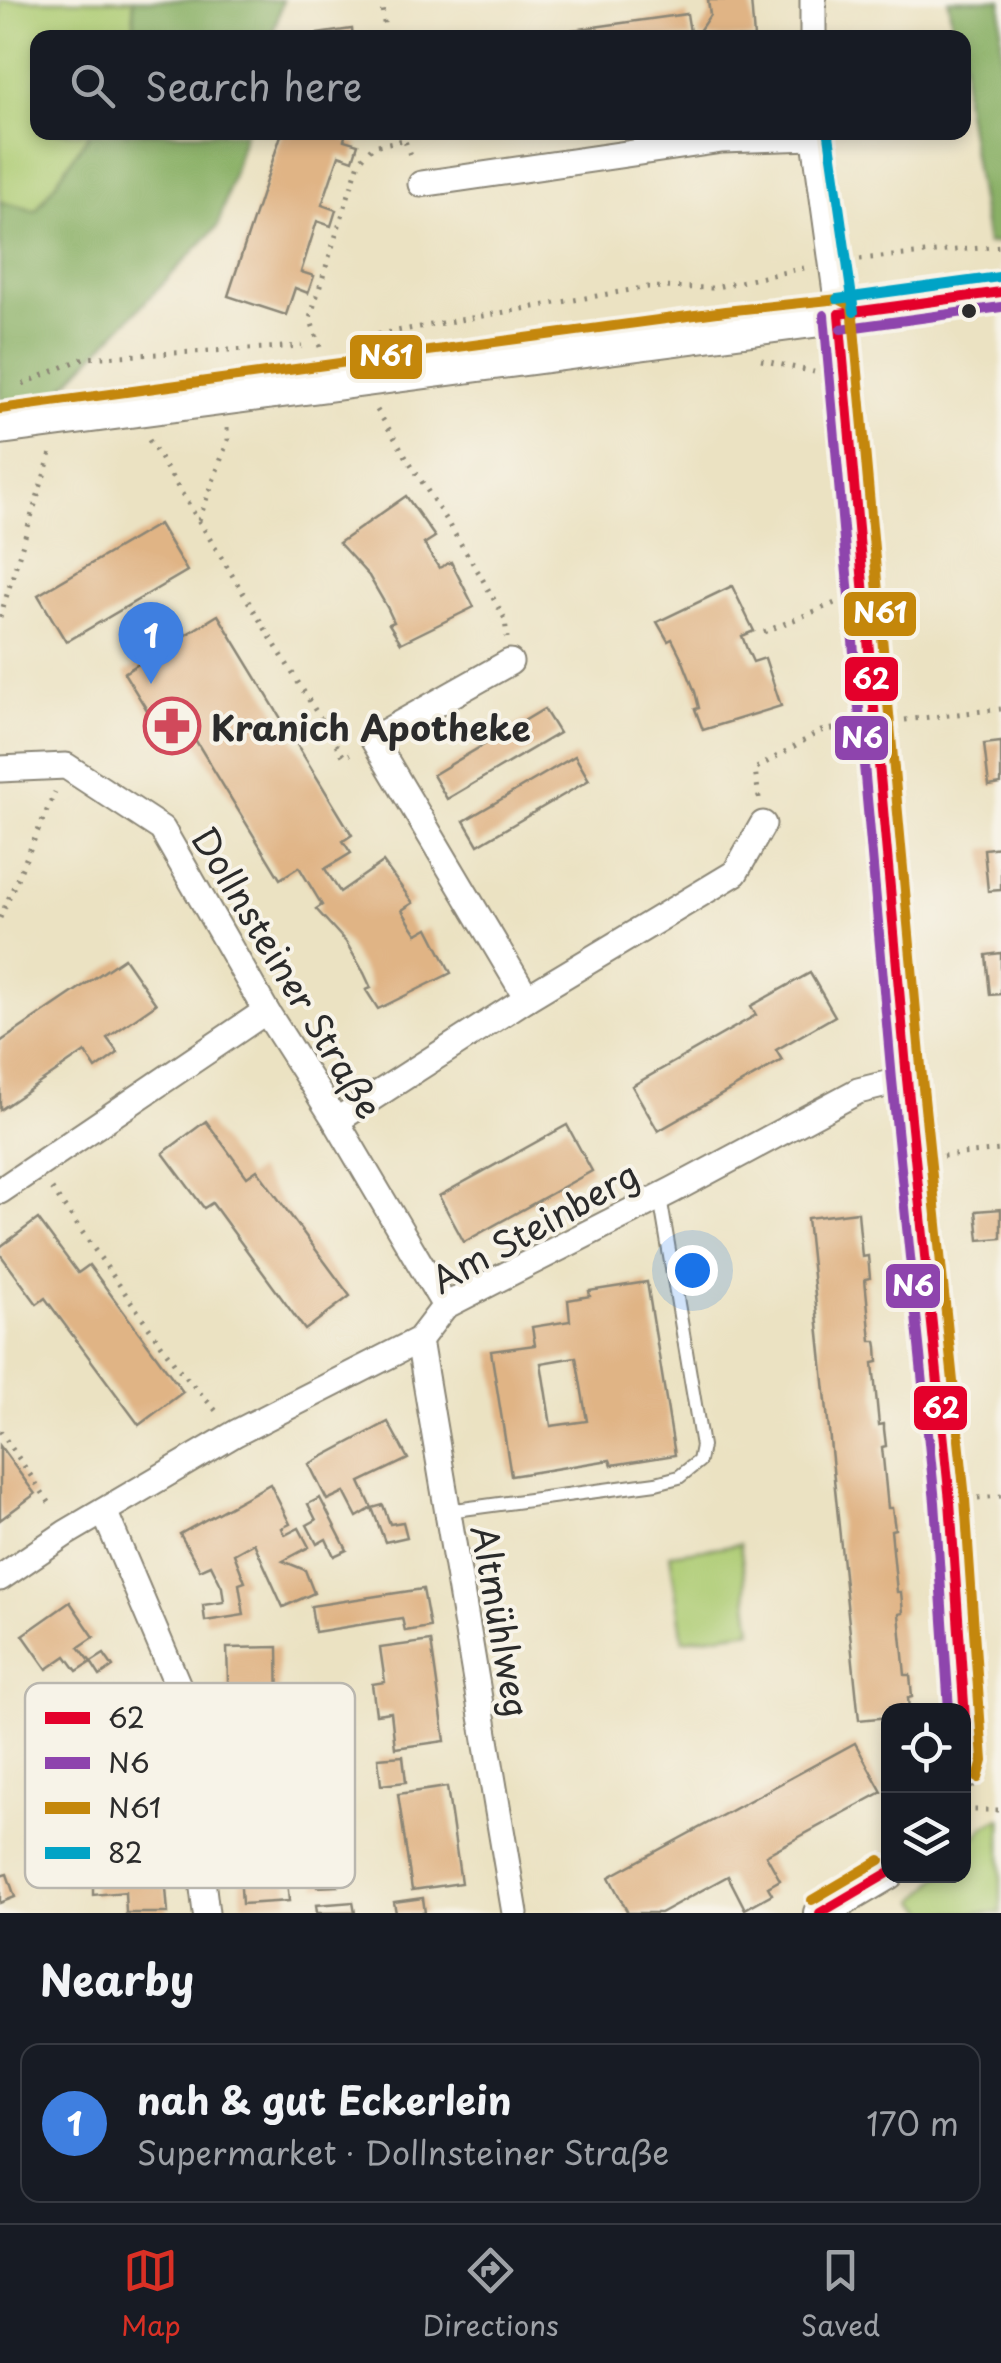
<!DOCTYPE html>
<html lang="en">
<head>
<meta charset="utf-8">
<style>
	body { margin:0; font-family:"Playpen Sans",sans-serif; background:#242831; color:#f1f3f6 }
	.controls { position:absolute; right:30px; bottom:30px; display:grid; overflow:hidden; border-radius:20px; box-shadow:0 5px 15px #0003 }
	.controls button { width:90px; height:90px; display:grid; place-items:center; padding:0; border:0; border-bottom:2px solid #363941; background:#171b24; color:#f1f3f6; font:50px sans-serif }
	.you { position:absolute; left:692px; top:1270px; width:35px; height:35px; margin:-25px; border:8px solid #fff; border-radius:50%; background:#1a73e8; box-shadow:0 0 0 15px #1a73e833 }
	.badge { display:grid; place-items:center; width:65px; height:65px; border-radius:50%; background:#d93025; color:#fff; font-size:32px; font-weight:700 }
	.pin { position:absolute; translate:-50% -82px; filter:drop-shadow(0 2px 5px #0008) }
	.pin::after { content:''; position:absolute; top:52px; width:35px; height:30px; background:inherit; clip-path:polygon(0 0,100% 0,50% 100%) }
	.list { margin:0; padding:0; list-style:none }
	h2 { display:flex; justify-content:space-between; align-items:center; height:130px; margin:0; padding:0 40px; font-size:42px }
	h2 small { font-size:32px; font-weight:400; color:#9ea1a6 }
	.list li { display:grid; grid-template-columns:65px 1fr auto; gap:30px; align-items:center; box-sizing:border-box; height:160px; margin:0 20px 20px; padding:0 20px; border:2px solid #363941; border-radius:20px }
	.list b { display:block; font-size:38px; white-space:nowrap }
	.list p { margin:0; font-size:32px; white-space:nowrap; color:#9ea1a6 }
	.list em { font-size:32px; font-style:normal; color:#9ea1a6 }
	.icon { flex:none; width:55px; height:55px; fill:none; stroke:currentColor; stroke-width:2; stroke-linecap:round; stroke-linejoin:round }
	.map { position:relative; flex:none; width:1001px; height:1913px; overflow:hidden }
	.search { position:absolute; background:#171b24; box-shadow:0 5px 15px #0003; left:30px; right:30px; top:30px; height:110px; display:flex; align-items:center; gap:25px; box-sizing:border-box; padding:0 35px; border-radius:20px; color:#9ea1a6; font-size:38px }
	.sheet { height:310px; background:#171b24 }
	nav { display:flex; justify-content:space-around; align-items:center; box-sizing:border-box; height:140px; border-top:2px solid #363941; background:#171b24; font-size:28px; color:#9ea1a6 }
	nav a { display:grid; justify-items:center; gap:5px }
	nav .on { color:#d93025 }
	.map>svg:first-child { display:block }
</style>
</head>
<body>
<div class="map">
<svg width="1001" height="1913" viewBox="0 0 1001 1913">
	<rect width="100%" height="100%" fill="#f7f3e8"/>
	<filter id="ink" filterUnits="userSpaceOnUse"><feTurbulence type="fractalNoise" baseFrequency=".01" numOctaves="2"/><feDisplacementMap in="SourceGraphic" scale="20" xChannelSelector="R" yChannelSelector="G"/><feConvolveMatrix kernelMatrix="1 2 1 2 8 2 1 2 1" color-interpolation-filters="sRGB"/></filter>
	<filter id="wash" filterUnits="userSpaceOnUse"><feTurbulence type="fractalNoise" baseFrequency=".0048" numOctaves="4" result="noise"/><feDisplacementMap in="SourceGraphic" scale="40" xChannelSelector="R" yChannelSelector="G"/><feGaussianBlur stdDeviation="2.25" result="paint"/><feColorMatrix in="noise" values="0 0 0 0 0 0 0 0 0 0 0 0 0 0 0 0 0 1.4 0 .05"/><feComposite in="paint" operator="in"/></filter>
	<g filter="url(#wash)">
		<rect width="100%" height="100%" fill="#ebe2c2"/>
		<g fill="#aecc74" stroke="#6c7c50" stroke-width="2.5">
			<polygon points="0,0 133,0 135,37 38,38 38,132 90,133 36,211 0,202"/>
			<polygon points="740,1544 752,1630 683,1640 670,1554"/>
			<polygon points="1001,1818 1001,1913 929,1913 916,1901 940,1876 964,1876 964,1850 985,1826"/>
		</g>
		<g fill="#8ab066" stroke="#5a6e48" stroke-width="2.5">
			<polygon points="133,0 283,0 272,37 135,38"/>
			<polygon points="948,0 1001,0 1001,242 987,244 964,98 964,38 954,37"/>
			<polygon points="90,133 245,133 218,226 50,401 0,400 0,202 36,211"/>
		</g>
		<g id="blocks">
			<g fill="#e0b485" fill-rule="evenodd">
				<polygon points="708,0 751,0 754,38 700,38 699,31 710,15"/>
				<polygon points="687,14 691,38 536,38 536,35"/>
				<polygon points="352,29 353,38 311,38 310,35"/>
				<polygon points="282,132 346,132 344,140 358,144 353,160 339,155 322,205 336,210 331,226 317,221 301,272 314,276 308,293 295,288 286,315 228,296"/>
				<polygon points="406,496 435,537 424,544 432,557 439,568 451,562 474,607 401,643 389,624 394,622 387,607 369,576 339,543"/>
				<polygon points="159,524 187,571 66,642 38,595"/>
				<polygon points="732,586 754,631 742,636 747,649 753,662 765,658 781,706 703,730 695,709 699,708 695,692 682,659 672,639 668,641 657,622"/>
				<polygon points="218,615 352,835 343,841 351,853 325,869 340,892 383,862 413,903 402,910 409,922 417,934 428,928 451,973 378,1009 366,990 371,988 364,973 346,942 316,909 322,905 299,867 280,879 190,731 168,744 124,673"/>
				<polygon points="544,709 559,733 447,799 433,775"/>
				<polygon points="1001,742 1001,784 989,786 984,744"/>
				<polygon points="575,756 589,780 478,845 464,821"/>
				<polygon points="1001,847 1001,890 988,891 984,849"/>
				<polygon points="1001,953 1001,994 990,995 986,955"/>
				<polygon points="124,958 156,1004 107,1038 118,1053 96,1069 85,1052 0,1110 0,1042"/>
				<polygon points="810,973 835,1016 776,1050 782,1060 658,1131 632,1086 756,1015 751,1006"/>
				<polygon points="206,1121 247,1177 257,1170 350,1296 305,1330 212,1203 204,1208 163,1153"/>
				<polygon points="567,1125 592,1171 464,1242 439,1196"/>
				<polygon points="1001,1209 1001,1238 979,1240 976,1211"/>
				<polygon points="858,1212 862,1257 868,1256 870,1278 865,1279 871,1341 876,1341 877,1347 878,1362 873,1363 879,1425 884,1424 884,1429 886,1446 882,1447 888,1508 892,1508 895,1529 891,1530 897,1592 901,1592 903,1613 899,1614 905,1675 910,1675 912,1697 908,1698 909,1710 888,1710 888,1717 859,1720 807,1218"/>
				<polygon points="38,1219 78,1273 89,1265 183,1392 139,1425 45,1298 37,1304 0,1254 0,1247"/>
				<path d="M647,1282l28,173 -63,10 -2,-5 -99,16 -20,-125 44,-6 -3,-18 38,-6 -2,-21 22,-4 -1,-5zM576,1357l11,64 -36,5 -10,-63z"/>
				<polygon points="388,1422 408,1459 360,1482 372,1508 357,1517 344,1492 327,1500 309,1464"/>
				<polygon points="0,1446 35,1494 0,1520"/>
				<polygon points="270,1484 290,1524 282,1528 285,1535 299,1528 309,1547 283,1561 305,1570 314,1593 283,1607 254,1543 234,1554 245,1582 239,1584 244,1615 205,1621 203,1605 224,1602 222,1587 211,1565 200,1570 180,1534"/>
				<polygon points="320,1498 347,1550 334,1556 326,1539 317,1544 307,1525 316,1520 308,1504"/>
				<polygon points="383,1505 390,1524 403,1522 407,1537 385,1542 372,1508"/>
				<polygon points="423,1589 430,1627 405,1631 402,1618 315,1632 311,1606"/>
				<polygon points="70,1602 94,1637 79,1647 91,1662 104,1654 113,1667 100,1676 91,1662 77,1671 66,1656 47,1669 23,1635"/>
				<polygon points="431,1641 445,1741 395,1748 391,1712 376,1714 372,1684 385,1682 380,1648"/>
				<polygon points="278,1647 279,1712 229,1713 227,1648"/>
				<polygon points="855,1743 882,1792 766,1855 780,1880 768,1887 772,1894 745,1909 728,1876 660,1913 628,1913 609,1877"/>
				<polygon points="403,1756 406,1782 381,1785 378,1758"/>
				<polygon points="447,1787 461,1883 412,1890 398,1794"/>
				<polygon points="293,1838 294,1858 315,1857 315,1847 337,1846 338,1886 317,1887 316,1878 287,1881 289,1901 242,1904 238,1842"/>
				<polygon points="163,1851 168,1913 126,1913 125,1892 93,1895 93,1883 63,1885 62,1873 124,1868 122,1854"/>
				<polygon points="7,1874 15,1897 0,1903 0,1876"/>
				<polygon points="423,1898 425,1913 396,1913 394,1902"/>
				<polygon points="353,1902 355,1913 317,1913 316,1905"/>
			</g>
		</g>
	</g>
	<g filter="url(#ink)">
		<use href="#blocks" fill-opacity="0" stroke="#8b8676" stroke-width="2.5"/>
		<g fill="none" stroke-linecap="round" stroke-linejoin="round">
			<g stroke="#8b8676" stroke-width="16">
				<polyline id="service" points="448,1511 656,1483 679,1477 699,1461 702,1446 660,1197"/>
			</g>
			<g stroke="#8b8676" stroke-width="29">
				<g id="minor">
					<polyline points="813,0 813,38"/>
					<polyline points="814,132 839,314"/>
					<polyline points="421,184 722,140 814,137"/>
					<polyline points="510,662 373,739 527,998"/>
					<polyline points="0,769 66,766 162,829 266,1011 336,1121 445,1306"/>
					<polyline points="336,1121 527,998 735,873 763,824"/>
					<polyline points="0,1191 266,1011"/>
					<polyline points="419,1340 515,1913"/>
					<polyline points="104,1511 179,1688 206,1913"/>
					<polyline points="0,1578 66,1533 236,1433 419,1340 445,1306 673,1190 858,1091 907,1079"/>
				</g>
			</g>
			<g stroke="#8b8676" stroke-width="36">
				<g id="tertiary">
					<polyline points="839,314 907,1079 950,1501 968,1762 964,1773"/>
					<polyline points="820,1913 888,1873"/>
				</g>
			</g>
			<g stroke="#8b8676" stroke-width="44">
				<polyline id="primary" points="0,424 1001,292"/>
			</g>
			<g stroke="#8b8676" stroke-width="5" stroke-dasharray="2.5 8" stroke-linecap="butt">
				<polyline points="381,0 386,38"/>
				<polyline points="402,132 411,158"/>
				<polyline points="860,259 1001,246"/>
				<polyline points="357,338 648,287 712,288 804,268"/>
				<polyline points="320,347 310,318 359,162 373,146 404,140"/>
				<polyline points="761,360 814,372"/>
				<polyline points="23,384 84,358 302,346"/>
				<polyline points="377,410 479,573 505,619 507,638"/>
				<polyline points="149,440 344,757 350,754"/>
				<polyline points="199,520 228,440 227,428"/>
				<polyline points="0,617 51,453"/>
				<polyline points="764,632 835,603"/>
				<polyline points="905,720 1001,709"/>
				<polyline points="759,798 755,769 821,731 844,727"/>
				<polyline points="0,918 55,792"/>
				<polyline points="943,1156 1001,1150"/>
				<polyline points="52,1189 177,1367 218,1413"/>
				<polyline points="0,1431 53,1508"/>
				<polyline points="978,1498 1001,1496"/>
				<polyline points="964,1810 1001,1810"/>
			</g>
			<use href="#service" stroke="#fff" stroke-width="12"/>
			<use href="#minor" stroke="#fff" stroke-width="25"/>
			<use href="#tertiary" stroke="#fff" stroke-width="32"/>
			<use href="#primary" stroke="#fff" stroke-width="40"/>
			<g stroke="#f7f3e8" stroke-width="18">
				<g id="bus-1">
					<polyline points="839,314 907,1079 950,1501 968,1762 964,1773"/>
					<polyline points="839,314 1001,292"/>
					<polyline points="820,1913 888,1873"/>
				</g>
			</g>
			<g stroke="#f7f3e8" stroke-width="18">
				<g id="bus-2">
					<polyline points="824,315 892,1080 935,1502 949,1710"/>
					<polyline points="841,329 1001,307"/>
				</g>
			</g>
			<g stroke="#f7f3e8" stroke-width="18">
				<g id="bus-3">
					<polyline points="0,409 725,311 839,299 852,306 922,1078 965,1499 983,1761 978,1778"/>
					<polyline points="812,1900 880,1860"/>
				</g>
			</g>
			<g stroke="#f7f3e8" stroke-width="18">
				<g id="bus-4">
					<polyline points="829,135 854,312"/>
					<polyline points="837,299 999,277"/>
				</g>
			</g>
			<use href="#bus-1" stroke="#e4002b" stroke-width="10"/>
			<use href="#bus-2" stroke="#8e44ad" stroke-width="10"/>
			<use href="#bus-3" stroke="#c4870b" stroke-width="10"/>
			<use href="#bus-4" stroke="#02a3c6" stroke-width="10"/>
		</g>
	</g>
	<defs>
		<g id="pharmacy-ring" transform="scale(2.875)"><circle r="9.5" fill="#f7f3e8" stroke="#d1495b" stroke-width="1.5"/><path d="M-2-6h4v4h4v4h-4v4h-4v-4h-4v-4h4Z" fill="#d1495b"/></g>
	</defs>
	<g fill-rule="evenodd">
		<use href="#pharmacy-ring" x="172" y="726"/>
	</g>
	<circle fill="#2b2b2b" stroke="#f7f3e8" stroke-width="4" cx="969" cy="311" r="9"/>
	<g text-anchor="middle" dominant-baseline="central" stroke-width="8" stroke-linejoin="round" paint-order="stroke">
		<g font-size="35" font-weight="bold" fill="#2b2b2b" stroke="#f7f3e8" text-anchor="start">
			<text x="211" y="726">Kranich Apotheke</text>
		</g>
		<g font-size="35" fill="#2b2b2b" stroke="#f7f3e8">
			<text transform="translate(288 972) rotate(59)">Dollnsteiner Straße</text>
			<text transform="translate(534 1226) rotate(-29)">Am Steinberg</text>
			<text transform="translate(502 1621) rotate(80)">Altmühlweg</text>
		</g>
	</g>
	<rect x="25" y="1683" width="330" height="205" rx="15" fill="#f7f3e8" stroke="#bab7af" stroke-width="2.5"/>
	<rect x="45" y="1712" width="45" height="12" fill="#e4002b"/>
	<rect x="45" y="1757" width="45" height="12" fill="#8e44ad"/>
	<rect x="45" y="1802" width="45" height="12" fill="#c4870b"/>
	<rect x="45" y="1847" width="45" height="12" fill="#02a3c6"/>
	<g font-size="28" fill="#2b2b2b">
		<text x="108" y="1728">62</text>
		<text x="108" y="1773">N6</text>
		<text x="108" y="1818">N61</text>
		<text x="108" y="1863">82</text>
	</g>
	<g stroke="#f7f3e8" stroke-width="4">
		<rect x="348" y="333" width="76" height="48" rx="10" fill="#c4870b"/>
		<rect x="842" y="590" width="76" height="48" rx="10" fill="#c4870b"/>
		<rect x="843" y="655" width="57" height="48" rx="10" fill="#e4002b"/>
		<rect x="833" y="714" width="57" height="48" rx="10" fill="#8e44ad"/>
		<rect x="884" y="1262" width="58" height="48" rx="10" fill="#8e44ad"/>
		<rect x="912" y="1384" width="57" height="48" rx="10" fill="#e4002b"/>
	</g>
	<g font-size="28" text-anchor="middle" font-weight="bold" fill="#fff">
		<text x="386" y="366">N61</text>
		<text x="880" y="623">N61</text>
		<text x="871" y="689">62</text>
		<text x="862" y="748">N6</text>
		<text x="913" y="1296">N6</text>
		<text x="941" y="1418">62</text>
	</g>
</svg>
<div class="controls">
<button><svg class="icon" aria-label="locate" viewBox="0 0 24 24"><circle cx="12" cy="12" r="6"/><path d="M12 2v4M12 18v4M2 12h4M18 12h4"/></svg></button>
<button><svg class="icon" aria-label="layers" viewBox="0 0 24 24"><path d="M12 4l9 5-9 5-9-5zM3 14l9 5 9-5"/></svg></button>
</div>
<div class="you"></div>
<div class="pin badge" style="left:151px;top:684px;background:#3f7fe0">1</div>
<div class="search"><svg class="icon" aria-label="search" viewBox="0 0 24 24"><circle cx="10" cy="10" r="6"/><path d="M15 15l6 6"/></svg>Search here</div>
</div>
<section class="sheet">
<h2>Nearby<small></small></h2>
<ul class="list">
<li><span class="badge" style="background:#3f7fe0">1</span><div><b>nah &amp; gut Eckerlein</b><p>Supermarket · Dollnsteiner Straße</p></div><em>170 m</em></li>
</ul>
</section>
<nav>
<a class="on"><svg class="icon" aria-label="map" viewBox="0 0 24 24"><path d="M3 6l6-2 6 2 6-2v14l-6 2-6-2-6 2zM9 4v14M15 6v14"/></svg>Map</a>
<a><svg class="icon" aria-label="directions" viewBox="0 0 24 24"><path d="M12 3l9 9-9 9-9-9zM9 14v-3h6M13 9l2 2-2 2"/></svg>Directions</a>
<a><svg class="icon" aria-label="saved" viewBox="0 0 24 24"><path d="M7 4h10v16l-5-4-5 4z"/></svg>Saved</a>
</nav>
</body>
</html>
